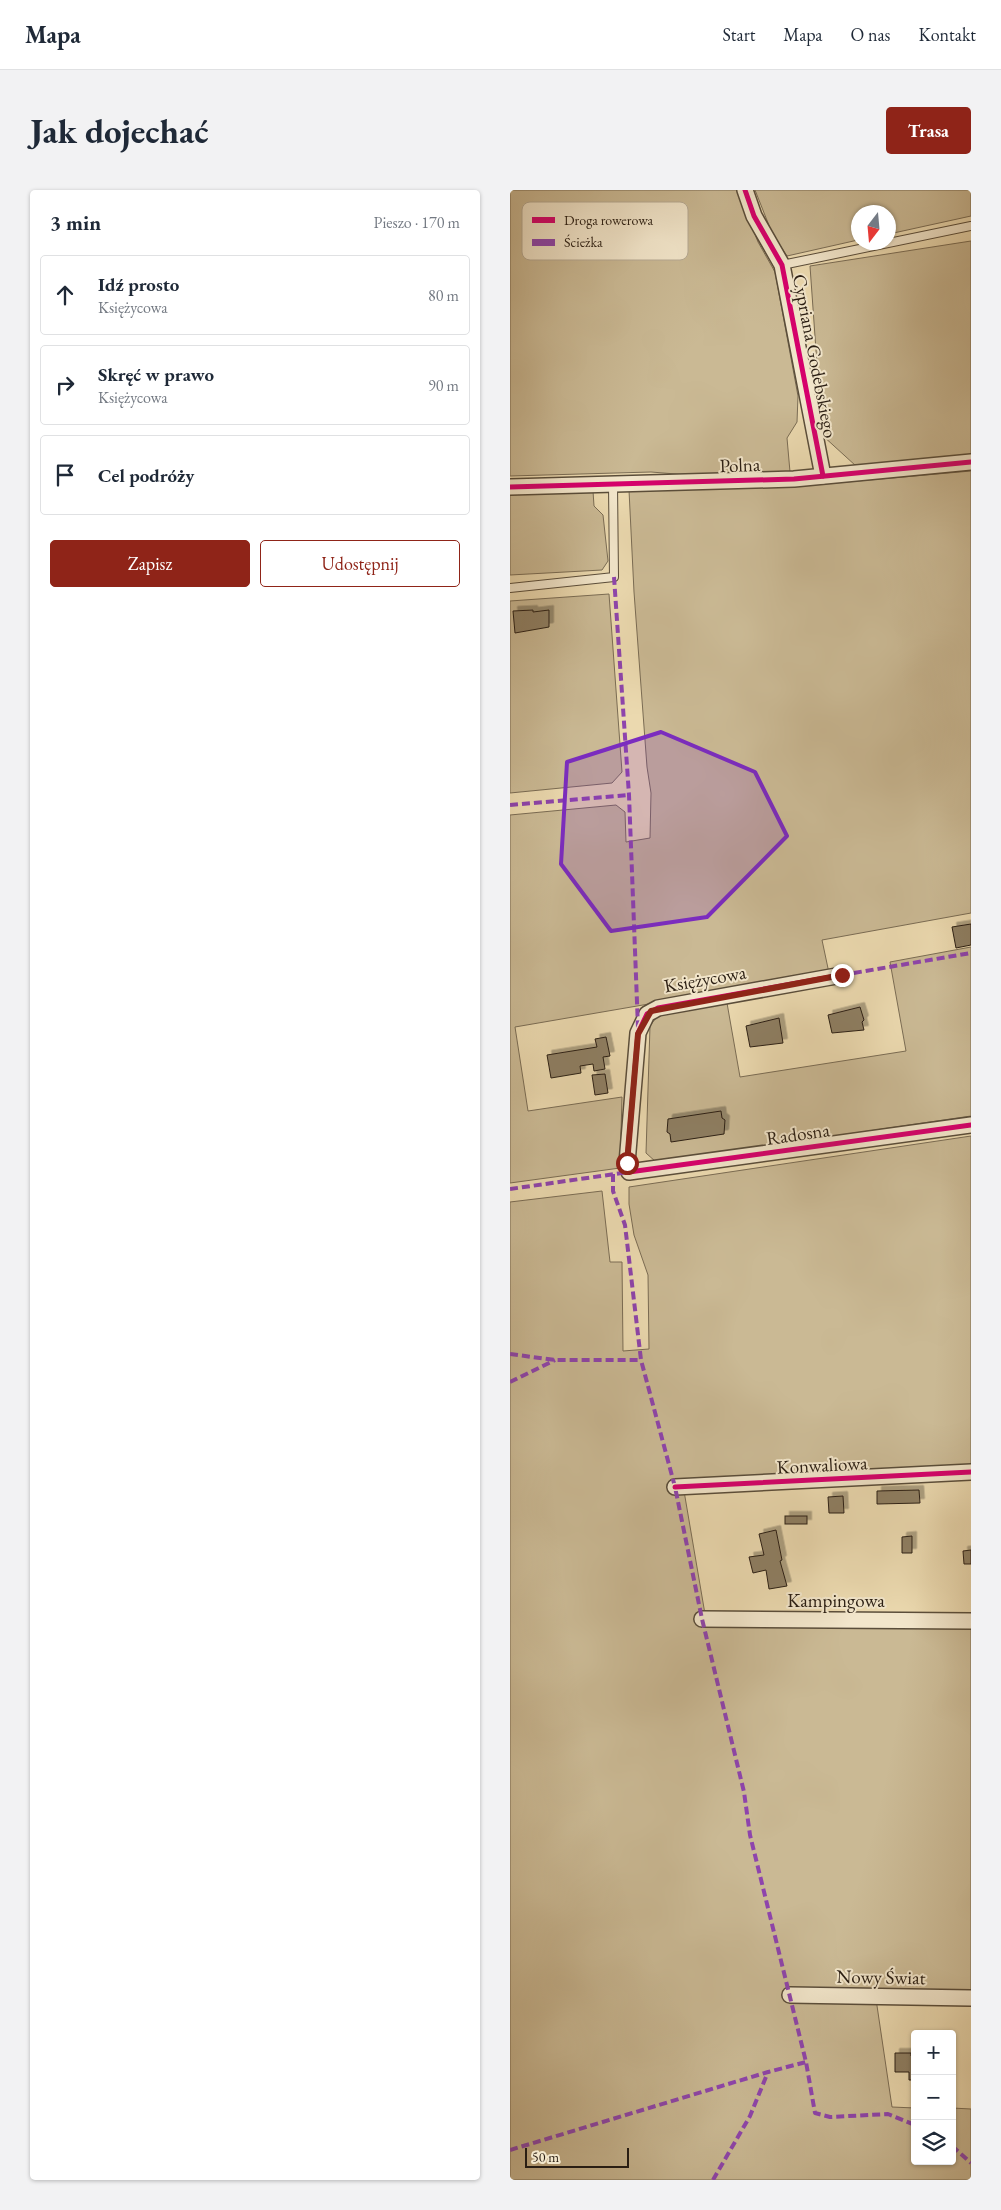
<!DOCTYPE html>
<html lang="pl">
<head>
<meta charset="utf-8">
<style>
	body { margin:0; font-family:"EB Garamond",serif; background:#f2f2f3; color:#1f2937 }
	.controls { position:absolute; right:15px; bottom:15px; display:grid; overflow:hidden; border-radius:5px; box-shadow:0 1px 4px #0004 }
	.controls button { width:45px; height:45px; display:grid; place-items:center; padding:0; border:0; border-bottom:1px solid #e0e1e3; background:#fff; color:#1f2937; font:25px sans-serif }
	.compass { position:absolute; left:341px; top:15px; width:45px; height:45px; border-radius:50%; background:#fff; box-shadow:0 1px 4px #0004; rotate:196deg }
	.scale { position:absolute; left:15px; bottom:12px; width:104px; box-sizing:border-box; padding-left:5px; border:2px solid #2a1e13; border-top:0; font-size:14px; line-height:18px; white-space:nowrap; color:#2a1e13; -webkit-text-stroke:4px #f2e6cb; paint-order:stroke }
	.stop { position:absolute; width:15px; height:15px; margin:-11px; border:4px solid #8f2418; border-radius:50%; background:#fff }
	.stop.end { background:#8f2418; border-color:#fff; box-shadow:0 1px 5px #0008 }
	.list { margin:0; padding:0; list-style:none }
	h2 { display:flex; justify-content:space-between; align-items:center; height:65px; margin:0; padding:0 20px; font-size:21px }
	h2 small { font-size:16px; font-weight:400; color:#747a83 }
	.list li { display:grid; grid-template-columns:32px 1fr auto; gap:15px; align-items:center; box-sizing:border-box; height:80px; margin:0 10px 10px; padding:0 10px; border:1px solid #e0e1e3; border-radius:5px }
	.list b { display:block; font-size:19px; white-space:nowrap }
	.list p { margin:0; font-size:16px; white-space:nowrap; color:#747a83 }
	.list em { font-size:16px; font-style:normal; color:#747a83 }
	.actions { display:flex; gap:10px; padding:15px 20px }
	.actions a { flex:1; padding:11px 0; border:1px solid #8f2418; border-radius:5px; text-align:center; font-size:18px; color:#8f2418 }
	.actions .main { background:#8f2418; color:#fff }
	.icon { flex:none; width:28px; height:28px; fill:none; stroke:currentColor; stroke-width:2; stroke-linecap:round; stroke-linejoin:round }
	.map { position:relative; flex:none; width:461px; height:1990px; overflow:hidden; border-radius:5px }
	header { display:flex; align-items:center; gap:30px; box-sizing:border-box; height:70px; padding:0 25px; background:#fff; border-bottom:1px solid #e0e1e3 }
	header strong { font-size:24px }
	nav { display:flex; gap:28px; margin-inline-start:auto; font-size:18px }
	.intro { display:flex; align-items:center; justify-content:space-between; box-sizing:border-box; height:120px; padding:0 30px }
	h1 { margin:0; font-size:35px }
	.button { padding:12px 22px; border-radius:5px; background:#8f2418; color:#fff; font-size:18px; font-weight:700 }
	main { display:flex; gap:30px; padding:0 30px }
	aside { flex:1; background:#fff; border-radius:5px; box-shadow:0 1px 4px #0004 }
	.map>svg:first-child { display:block }
</style>
</head>
<body>
<header>
<strong>Mapa</strong>
<nav><a>Start</a><a>Mapa</a><a>O nas</a><a>Kontakt</a></nav>
</header>
<div class="intro"><h1>Jak dojechać</h1><a class="button">Trasa</a></div>
<main>
<aside>
<h2>3 min<small>Pieszo · 170 m</small></h2>
<ul class="list">
<li><svg class="icon" aria-label="ahead" viewBox="0 0 24 24"><path d="M12 20V5M6 11l6-6 6 6"/></svg><div><b>Idź prosto</b><p>Księżycowa</p></div><em>80 m</em></li>
<li><svg class="icon" aria-label="right" viewBox="0 0 24 24"><path d="M7 20v-9h11M14 6l5 5-5 5"/></svg><div><b>Skręć w prawo</b><p>Księżycowa</p></div><em>90 m</em></li>
<li><svg class="icon" aria-label="arrive" viewBox="0 0 24 24"><path d="M6 21V4h12l-3 4 3 4H6"/></svg><div><b>Cel podróży</b></div></li>
</ul>
<div class="actions"><a class="main">Zapisz</a><a>Udostępnij</a></div>
</aside>
<div class="map">
<svg width="461" height="1990" viewBox="0 0 461 1990">
	<defs>
		<filter id="shadow"><feDropShadow dx="4.5" dy="-4.5" stdDeviation="0" flood-color="#0004"/></filter>
	</defs>
	<rect width="100%" height="100%" fill="#ebd9af"/>
	<filter id="stains"><feTurbulence type="fractalNoise" baseFrequency=".004" numOctaves="4"/><feColorMatrix values="0 0 0 0 .2 0 0 0 0 .09 0 0 0 0 .02 0 0 0 .5 -.17"/></filter>
	<radialGradient id="worn" r=".72"><stop offset=".6" stop-color="#630" stop-opacity="0"/><stop offset="1" stop-color="#630" stop-opacity=".3"/></radialGradient>
	<g fill="#cab994" stroke="#7a6c54">
		<polygon points="0,0 228,0 248,52 265,82 288,206 287,232 277,248 280,282 191,286 141,282 0,286"/>
		<polygon points="245,0 461,0 461,26 379,44 378,22 348,22 348,50 277,66 262,43"/>
		<polygon points="461,51 461,269 346,276 312,245 300,76"/>
		<polygon points="461,281 461,723 312,750 319,783 5,837 18,921 112,907 110,978 0,993 0,625 106,615 115,622 116,652 140,648 141,603 137,577 124,402 119,300 291,296"/>
		<polygon points="83,301 84,316 93,325 98,371 92,380 0,385 0,303"/>
		<polygon points="99,404 112,582 102,593 0,603 0,411"/>
		<polygon points="461,757 461,926 146,972 136,963 140,836 148,825 217,813 230,887 396,861 380,772"/>
		<polygon points="461,946 461,1279 174,1301 195,1424 461,1436 461,1803 366,1809 382,1917 405,1918 405,1971 442,1971 442,1918 461,1919 461,1990 0,1990 0,1012 92,1001 100,1072 112,1072 113,1161 139,1159 138,1085 124,1045 119,1014 119,997"/>
	</g>
	<g fill="#8e7f64" stroke="#2a1e13" filter="url(#shadow)">
		<polygon points="23,420 23,422 39,420 39,437 5,443 3,421"/>
		<polygon points="461,734 461,755 446,758 442,737"/>
		<polygon points="350,817 354,830 352,832 354,840 322,843 318,825"/>
		<polygon points="269,828 273,853 240,857 236,836"/>
		<polygon points="96,847 100,866 93,867 95,879 84,881 83,874 70,876 71,883 41,888 37,865 87,857 85,849"/>
		<polygon points="95,884 98,903 85,905 82,885"/>
		<polygon points="211,921 212,928 215,930 214,944 161,952 160,944 157,942 158,929"/>
		<polygon points="409,1300 410,1313 367,1314 367,1301"/>
		<polygon points="333,1306 334,1323 319,1323 318,1307"/>
		<rect x="275" y="1326" width="22" height="8"/>
		<polygon points="266,1340 272,1370 270,1371 277,1396 259,1399 256,1380 243,1383 239,1367 254,1365 249,1344"/>
		<polygon points="402,1346 402,1363 392,1363 392,1347"/>
		<polygon points="461,1360 461,1374 454,1374 453,1361"/>
		<polygon points="385,1863 401,1863 401,1866 405,1866 405,1890 399,1890 399,1882 385,1882"/>
	</g>
	<g fill="none" stroke-linecap="round" stroke-linejoin="round">
		<g stroke="#5a4d3a" stroke-width="10">
			<g id="service">
				<polyline points="272,75 461,36"/>
				<polyline points="0,398 104,387 103,294"/>
			</g>
		</g>
		<g stroke="#5a4d3a" stroke-width="18">
			<g id="minor">
				<polyline points="235,0 244,26 272,75 313,286"/>
				<polyline points="0,297 284,289 461,272"/>
				<polyline points="332,785 148,818 137,824 128,843 117,973 119,982 461,935"/>
				<polyline points="165,1297 461,1282"/>
				<polyline points="192,1429 461,1431"/>
				<polyline points="280,1805 461,1808"/>
			</g>
		</g>
		<use href="#service" stroke="#f2e6cb" stroke-width="8"/>
		<use href="#minor" stroke="#f2e6cb" stroke-width="15"/>
		<g stroke="#8e44ad" stroke-width="4" stroke-dasharray="8 4" stroke-linecap="butt">
			<polyline points="104,387 119,605 128,838"/>
			<polyline points="0,615 119,605"/>
			<polyline points="332,785 461,763"/>
			<polyline points="103,984 103,1001 115,1035 131,1170 165,1297 192,1429 234,1602 240,1645 296,1872 305,1923 320,1927 378,1924 405,1935"/>
			<polyline points="0,999 119,982"/>
			<polyline points="0,1164 45,1170 131,1170"/>
			<polyline points="0,1192 45,1170"/>
			<polyline points="442,1956 461,1973"/>
			<polyline points="0,1960 258,1882 296,1872"/>
			<polyline points="203,1990 240,1926 258,1882"/>
		</g>
		<g stroke="#f2e6cb" stroke-width="8">
			<g id="cycleway">
				<polyline points="235,0 244,26 272,75 313,286"/>
				<polyline points="0,297 284,289 461,272"/>
				<polyline points="332,785 148,818 137,824 128,843 117,973 119,982 461,935"/>
				<polyline points="165,1297 461,1282"/>
			</g>
		</g>
		<use href="#cycleway" stroke="#d6006c" stroke-width="5"/>
	</g>
	<g fill="none" stroke-linecap="round" stroke-linejoin="round">
		<polyline stroke="#8f2418" stroke-width="6" points="117,973 128,844 141,821 332,785"/>
	</g>
	<path fill="#7b2cbf" fill-opacity="0.2" stroke="#7b2cbf" stroke-width="4" stroke-linejoin="round" d="M151,542l94,40 32,64 -80,81 -96,14 -50,-67 6,-102z"/>
	<g text-anchor="middle" dominant-baseline="central" stroke-width="4" stroke-linejoin="round" paint-order="stroke">
		<g font-size="19" fill="#2a1e13" stroke="#f2e6cb">
			<text transform="translate(305 166) rotate(79)">Cypriana Godebskiego</text>
			<text transform="translate(230 275) rotate(-2)">Polna</text>
			<text transform="translate(195 789) rotate(-10)">Księżycowa</text>
			<text transform="translate(288 944) rotate(-8)">Radosna</text>
			<text transform="translate(312 1275) rotate(-3)">Konwaliowa</text>
			<text x="326" y="1410">Kampingowa</text>
			<text transform="translate(371 1787) rotate(1)">Nowy Świat</text>
		</g>
	</g>
	<rect x="12" y="12" width="166" height="58" rx="8" fill="#f2e6cb" stroke="#b6aa94" stroke-width="1"/>
	<rect x="22" y="27" width="23" height="6" fill="#d6006c"/>
	<rect x="22" y="49" width="23" height="7" fill="#8e44ad"/>
	<g font-size="14" fill="#2a1e13">
		<text x="54" y="35">Droga rowerowa</text>
		<text x="54" y="57">Ścieżka</text>
	</g>
	<rect width="100%" height="100%" filter="url(#stains)"/>
	<rect width="100%" height="100%" fill="url(#worn)"/>
</svg>
<div class="controls">
<button>+</button>
<button>−</button>
<button><svg class="icon" aria-label="layers" viewBox="0 0 24 24"><path d="M12 4l9 5-9 5-9-5zM3 14l9 5 9-5"/></svg></button>
</div>
<svg class="compass" viewBox="-18 -18 36 36"><path d="M0-13l5 13h-10z" fill="#e53935"/><path d="M0 13l5-13h-10z" fill="#747a83"/></svg>
<div class="scale">50 m</div>
<div class="stop" style="left:117px;top:973px"></div>
<div class="stop end" style="left:332px;top:785px"></div>
</div>
</main>
</body>
</html>
